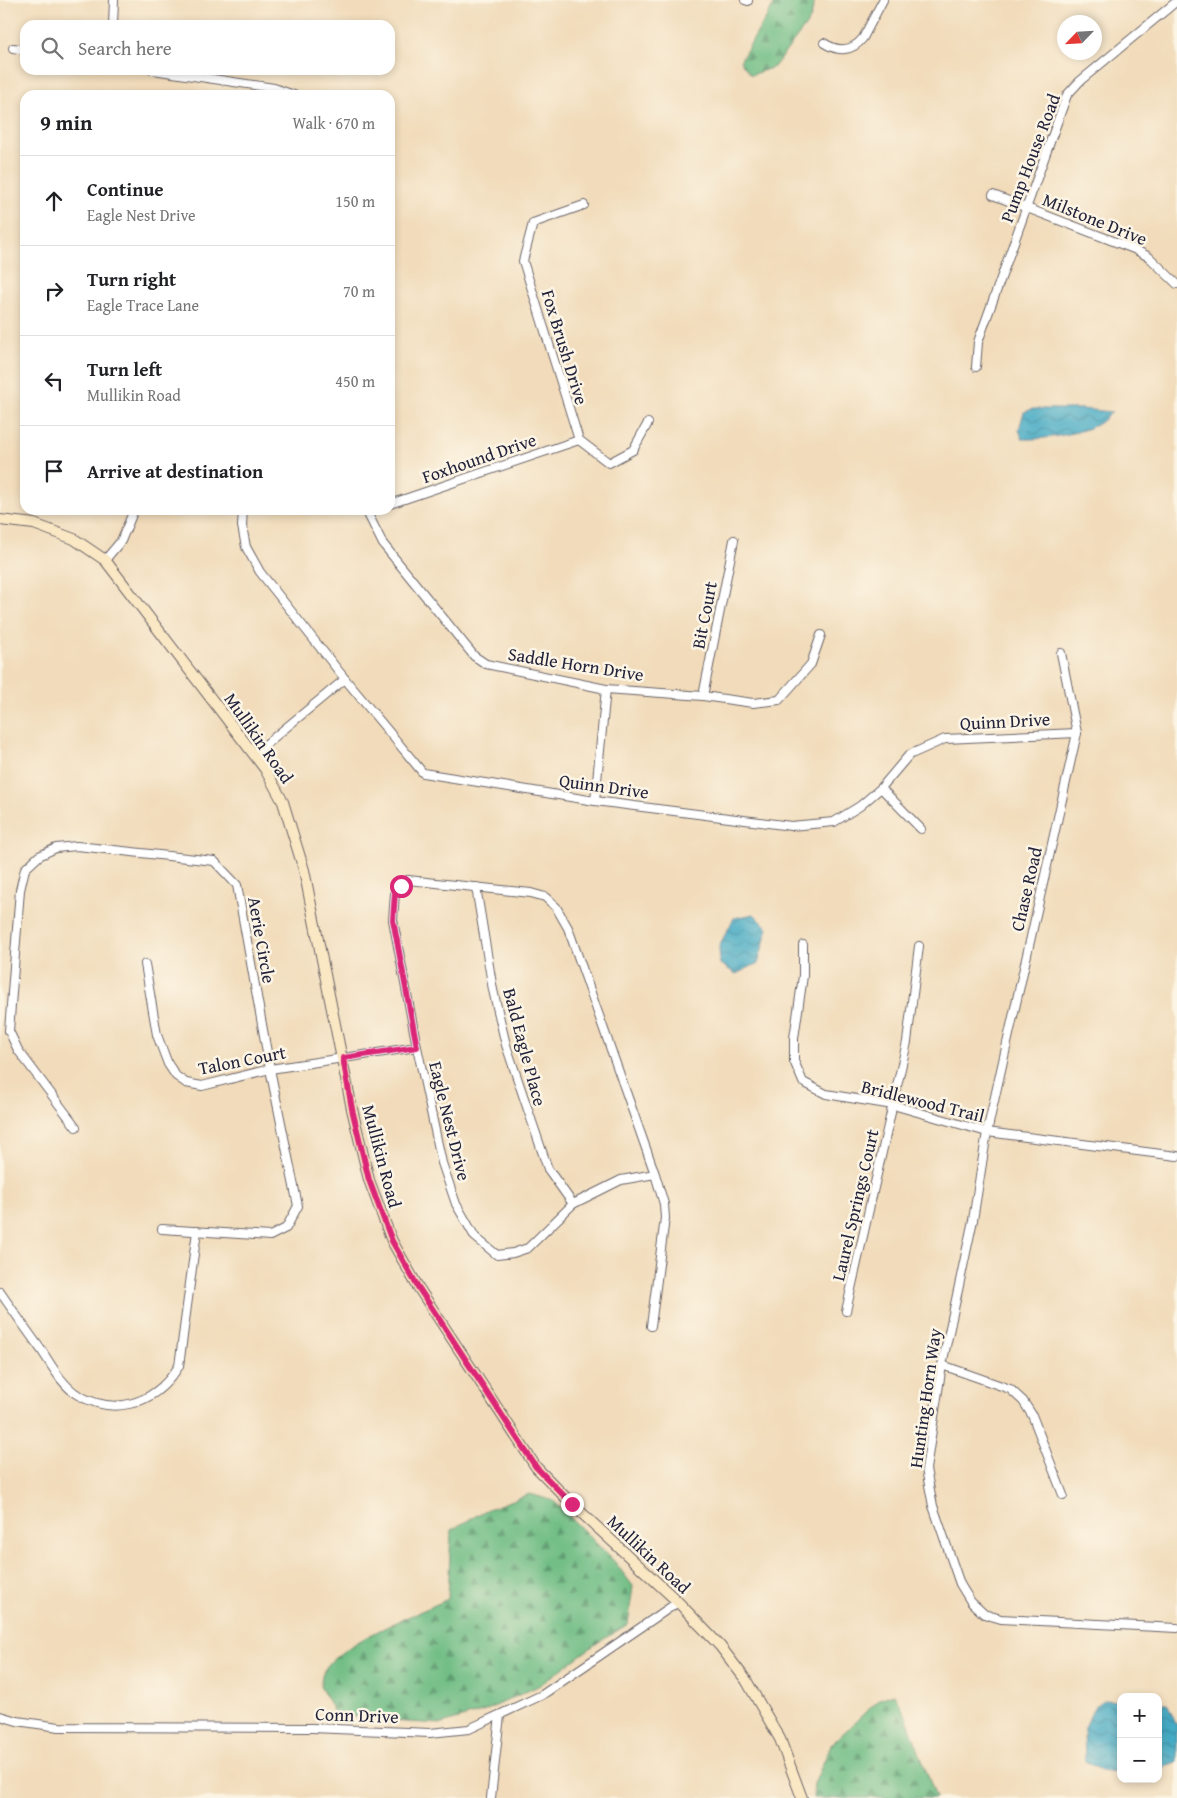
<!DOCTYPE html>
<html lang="en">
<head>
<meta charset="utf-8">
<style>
	body { margin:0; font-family:"Gentium Book Plus",serif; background:#f2f2f2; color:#202124 }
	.controls { position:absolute; right:15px; bottom:15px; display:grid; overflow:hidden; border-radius:10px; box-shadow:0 2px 8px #0003 }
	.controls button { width:45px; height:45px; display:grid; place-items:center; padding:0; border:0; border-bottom:1px solid #e0e0e0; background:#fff; color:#202124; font:25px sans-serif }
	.compass { position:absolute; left:1057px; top:15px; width:45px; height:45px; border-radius:50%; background:#fff; box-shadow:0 2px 8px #0003; rotate:245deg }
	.stop { position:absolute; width:15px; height:15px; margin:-11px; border:4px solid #db2777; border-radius:50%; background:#fff }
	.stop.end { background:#db2777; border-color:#fff; box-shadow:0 1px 5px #0008 }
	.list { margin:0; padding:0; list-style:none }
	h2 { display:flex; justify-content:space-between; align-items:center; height:65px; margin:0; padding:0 20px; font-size:21px }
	h2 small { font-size:16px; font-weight:400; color:#757577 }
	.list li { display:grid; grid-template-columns:32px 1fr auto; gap:15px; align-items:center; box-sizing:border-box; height:90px; padding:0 20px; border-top:1px solid #e0e0e0 }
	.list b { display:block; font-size:19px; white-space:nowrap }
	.list p { margin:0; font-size:16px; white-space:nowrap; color:#757577 }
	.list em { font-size:16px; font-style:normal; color:#757577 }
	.icon { flex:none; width:28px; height:28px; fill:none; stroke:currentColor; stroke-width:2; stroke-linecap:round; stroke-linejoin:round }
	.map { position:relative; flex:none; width:1177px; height:1798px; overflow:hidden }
	.search { position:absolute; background:#fff; box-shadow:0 2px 8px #0003; left:20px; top:20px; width:375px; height:55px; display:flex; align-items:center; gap:12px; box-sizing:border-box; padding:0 18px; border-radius:15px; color:#757577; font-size:19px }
	.panel { position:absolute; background:#fff; box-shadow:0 2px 8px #0003; left:20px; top:90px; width:375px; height:425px; border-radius:15px }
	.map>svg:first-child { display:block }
</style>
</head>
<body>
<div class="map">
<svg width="1177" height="1798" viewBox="0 0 1177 1798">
	<defs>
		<pattern id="forest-firs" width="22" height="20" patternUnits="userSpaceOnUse" patternTransform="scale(1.25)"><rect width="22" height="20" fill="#72be86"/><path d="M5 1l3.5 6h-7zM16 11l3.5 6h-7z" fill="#5d9a6f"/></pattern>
		<pattern id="water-waves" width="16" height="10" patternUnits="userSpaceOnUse" patternTransform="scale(1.25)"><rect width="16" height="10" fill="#44aac4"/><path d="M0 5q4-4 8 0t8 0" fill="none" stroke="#388aa0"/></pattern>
	</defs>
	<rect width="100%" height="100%" fill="#fcf5e5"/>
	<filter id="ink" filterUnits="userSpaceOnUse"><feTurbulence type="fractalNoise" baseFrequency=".02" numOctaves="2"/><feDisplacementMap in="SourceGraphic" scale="10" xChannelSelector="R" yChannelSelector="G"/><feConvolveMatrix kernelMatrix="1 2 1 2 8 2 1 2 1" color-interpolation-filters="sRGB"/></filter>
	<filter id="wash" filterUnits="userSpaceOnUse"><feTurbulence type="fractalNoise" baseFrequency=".0096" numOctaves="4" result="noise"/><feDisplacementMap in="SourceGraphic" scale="20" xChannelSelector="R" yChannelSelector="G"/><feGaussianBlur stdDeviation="1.12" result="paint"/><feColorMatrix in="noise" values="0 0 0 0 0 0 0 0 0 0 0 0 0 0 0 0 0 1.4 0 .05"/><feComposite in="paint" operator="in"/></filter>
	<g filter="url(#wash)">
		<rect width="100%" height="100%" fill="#f1dbba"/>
		<g fill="url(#forest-firs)" stroke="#4a7060">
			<polygon points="774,0 815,0 810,20 774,67 751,75 740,61 772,8"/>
			<path d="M530,1494l24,7 60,60 19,25 -5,38 -31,19 -57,42 -55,26 -43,13 -52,-3 -55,-7 -15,-28c1,-5 2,-11 4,-15 13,-27 95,-58 124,-72l3,-69 37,-21z"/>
			<polygon points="894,1694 906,1716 936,1798 813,1798 814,1784 831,1745 879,1699"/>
		</g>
		<g fill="url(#water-waves)" stroke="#336680">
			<path d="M1033,409h49l30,3c-5,4 -10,10 -16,13 -18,9 -55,15 -74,14l-3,-10 5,-17z"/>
			<polygon points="754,914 768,928 758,963 736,974 720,964 719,946 734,918"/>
			<polygon points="1104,1700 1121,1701 1121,1772 1102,1771 1085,1761 1084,1730 1094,1707"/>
			<polygon points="1158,1703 1167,1703 1177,1725 1177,1763 1158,1769"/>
		</g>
	</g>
	<g filter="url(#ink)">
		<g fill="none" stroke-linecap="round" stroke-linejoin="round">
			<g stroke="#6a6367" stroke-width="10">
				<g id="street">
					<polyline points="745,0 748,1"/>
					<polyline points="113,25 114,0"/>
					<path d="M824,43c14,9 28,9 39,-5l20,-38"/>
					<polyline points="13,48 25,50"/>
					<polyline points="153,70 274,88 294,95"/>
					<polyline points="993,195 1134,249 1149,257 1177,284"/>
					<polyline points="584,205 533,223 523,261 579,440 609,463 633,450 648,423"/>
					<polyline points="976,367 978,342 1067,95 1080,81 1177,1"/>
					<polyline points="390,504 579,440"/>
					<polyline points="243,510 242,526 246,547 260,572 345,679 423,773 595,801 791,826 834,822 860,806 881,788 909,755 945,739 1077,733"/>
					<polyline points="366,510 383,544 474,656 486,664 606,689 703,696 753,703 779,700 811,664 821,635"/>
					<polyline points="105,560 121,541 134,510"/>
					<polyline points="1061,653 1077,733 987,1132 973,1220 942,1365 926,1469 933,1506 960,1584 971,1602 984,1614 1001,1619 1177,1628"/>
					<polyline points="703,696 734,540"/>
					<polyline points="254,754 345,679"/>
					<polyline points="881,788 921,829"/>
					<polyline points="595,801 606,689"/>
					<polyline points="476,887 493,990 506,1045 548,1169 573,1204"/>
					<polyline points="803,945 803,976 794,1038 794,1061 803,1082 826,1094 893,1105 987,1132 1177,1156"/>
					<polyline points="145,964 157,1035 168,1064 176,1076 186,1083 202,1086 270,1069 417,1047"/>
					<polyline points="76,1127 18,1050 9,1031 20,890 25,869 39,856 56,848 77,846 214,861 237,885 270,1069 298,1206 286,1228 270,1236 162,1229"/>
					<path d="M0,1292c14,20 28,40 42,59 10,15 20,34 36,44 16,9 34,13 51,9 23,-5 38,-19 50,-38l18,-135"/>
					<polyline points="846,1311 907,1042 919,946"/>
					<polyline points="651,1326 665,1218 664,1204 655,1174 568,928 556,907 545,897 531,893 408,880 395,893 393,920 417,1047 442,1163 456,1204 475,1237 497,1255 513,1253 528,1248 573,1204 621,1180 655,1174"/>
					<polyline points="942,1365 1010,1389 1023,1401 1032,1415 1063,1495"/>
					<polyline points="0,1716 17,1721 59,1727 312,1728 430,1733 469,1729 542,1695 678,1602"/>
					<polyline points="491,1798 500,1715"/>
				</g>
			</g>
			<g stroke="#6a6367" stroke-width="12">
				<polyline id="secondary" points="0,520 34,524 74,539 105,560 265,769 283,802 304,870 352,1109 369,1180 392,1241 418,1287 536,1467 572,1504 678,1602 720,1646 746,1680 780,1739 802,1798"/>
			</g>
			<use href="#street" stroke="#fff" stroke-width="8"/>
			<use href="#secondary" stroke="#fae7c3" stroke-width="10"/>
		</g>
	</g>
	<g fill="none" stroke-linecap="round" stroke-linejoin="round" filter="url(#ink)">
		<polyline stroke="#db2777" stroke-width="6" points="401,886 395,893 393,920 417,1047 343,1058 352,1109 369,1180 392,1241 418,1287 536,1467 572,1504"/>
	</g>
	<g text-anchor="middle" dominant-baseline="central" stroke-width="5" stroke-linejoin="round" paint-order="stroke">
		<g font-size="18" fill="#22223b" stroke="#fcf5e5">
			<text transform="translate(1030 158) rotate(-69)">Pump House Road</text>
			<text transform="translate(1095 219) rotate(22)">Milstone Drive</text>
			<text transform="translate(565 347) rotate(73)">Fox Brush Drive</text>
			<text transform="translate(479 458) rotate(-19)">Foxhound Drive</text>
			<text transform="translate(704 615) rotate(-79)">Bit Court</text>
			<text transform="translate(576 664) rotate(9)">Saddle Horn Drive</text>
			<text transform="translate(1005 721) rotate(-3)">Quinn Drive</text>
			<text transform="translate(259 738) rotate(55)">Mullikin Road</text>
			<text transform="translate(604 786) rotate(8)">Quinn Drive</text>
			<text transform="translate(1026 889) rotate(-77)">Chase Road</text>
			<text transform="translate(262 940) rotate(80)">Aerie Circle</text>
			<text transform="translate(525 1047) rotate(75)">Bald Eagle Place</text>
			<text transform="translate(242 1060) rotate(-11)">Talon Court</text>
			<text transform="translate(923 1101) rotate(14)">Bridlewood Trail</text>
			<text transform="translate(450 1121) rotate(76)">Eagle Nest Drive</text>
			<text transform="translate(382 1156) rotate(75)">Mullikin Road</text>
			<text transform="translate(855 1205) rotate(-77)">Laurel Springs Court</text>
			<text transform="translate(925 1398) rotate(-82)">Hunting Horn Way</text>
			<text transform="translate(649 1554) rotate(43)">Mullikin Road</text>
			<text transform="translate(357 1715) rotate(2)">Conn Drive</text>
		</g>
	</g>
</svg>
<div class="controls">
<button>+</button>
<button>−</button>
</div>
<svg class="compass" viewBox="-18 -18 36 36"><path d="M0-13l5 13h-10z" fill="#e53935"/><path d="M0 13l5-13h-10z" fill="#757577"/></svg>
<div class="stop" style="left:401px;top:886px"></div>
<div class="stop end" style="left:572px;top:1504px"></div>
<div class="search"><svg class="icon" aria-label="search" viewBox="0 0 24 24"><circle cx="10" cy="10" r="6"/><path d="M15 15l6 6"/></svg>Search here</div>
<section class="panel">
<h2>9 min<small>Walk · 670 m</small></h2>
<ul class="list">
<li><svg class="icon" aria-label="ahead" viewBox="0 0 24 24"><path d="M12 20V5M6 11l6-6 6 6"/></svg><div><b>Continue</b><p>Eagle Nest Drive</p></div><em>150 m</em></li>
<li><svg class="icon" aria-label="right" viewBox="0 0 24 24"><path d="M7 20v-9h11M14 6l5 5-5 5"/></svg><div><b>Turn right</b><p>Eagle Trace Lane</p></div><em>70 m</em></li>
<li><svg class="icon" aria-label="left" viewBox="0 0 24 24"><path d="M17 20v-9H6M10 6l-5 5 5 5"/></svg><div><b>Turn left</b><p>Mullikin Road</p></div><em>450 m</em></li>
<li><svg class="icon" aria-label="arrive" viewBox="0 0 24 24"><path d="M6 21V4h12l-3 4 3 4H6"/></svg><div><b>Arrive at destination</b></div></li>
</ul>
</section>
</div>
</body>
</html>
